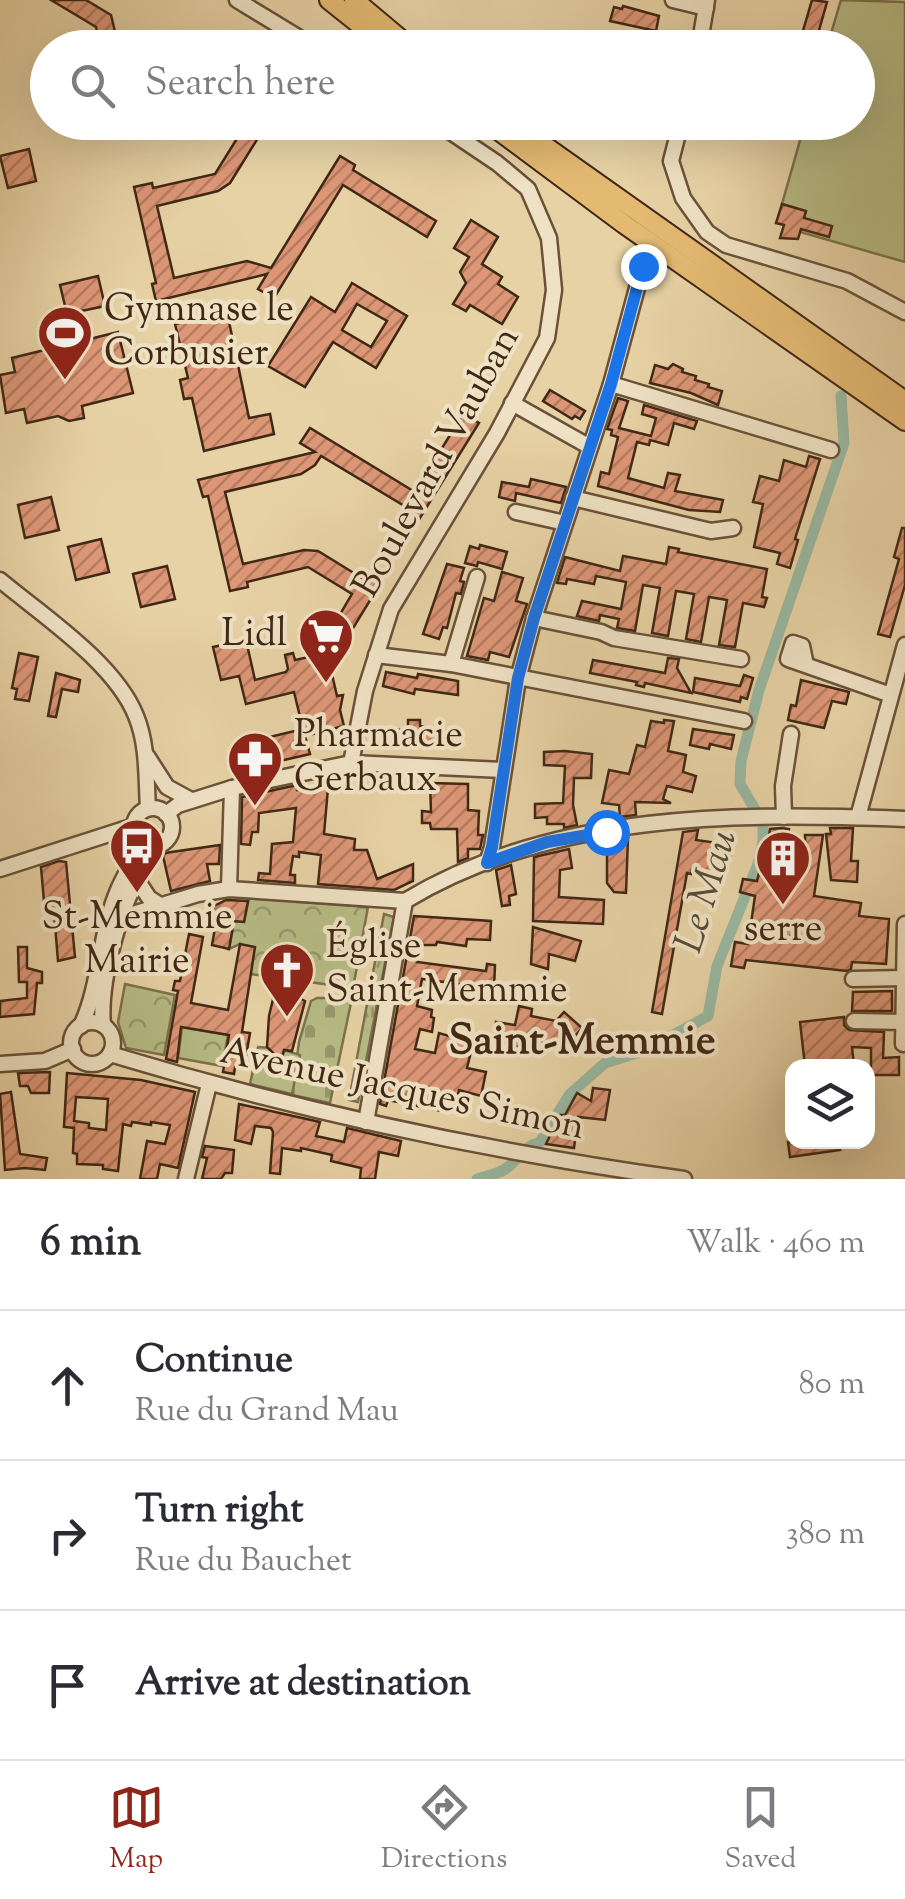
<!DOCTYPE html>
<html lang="en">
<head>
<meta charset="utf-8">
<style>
	body { margin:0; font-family:"Sorts Mill Goudy",serif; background:#f7f7f7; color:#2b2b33 }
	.controls { position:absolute; right:30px; bottom:30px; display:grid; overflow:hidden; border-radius:20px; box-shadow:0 10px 40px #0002 }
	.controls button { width:90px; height:90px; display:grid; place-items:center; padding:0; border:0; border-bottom:2px solid #e1e1e2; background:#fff; color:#2b2b33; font:50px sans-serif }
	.stop { position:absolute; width:30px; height:30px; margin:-22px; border:8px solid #1a73e8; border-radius:50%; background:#fff }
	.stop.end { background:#1a73e8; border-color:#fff; box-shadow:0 2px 10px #0008 }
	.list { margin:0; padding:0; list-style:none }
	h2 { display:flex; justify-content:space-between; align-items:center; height:130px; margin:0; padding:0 40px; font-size:42px }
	h2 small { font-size:32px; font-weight:400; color:#7c7c81 }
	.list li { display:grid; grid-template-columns:65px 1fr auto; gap:30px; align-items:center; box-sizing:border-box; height:150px; padding:0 40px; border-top:2px solid #e1e1e2 }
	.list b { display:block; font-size:38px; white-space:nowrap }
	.list p { margin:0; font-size:32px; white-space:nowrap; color:#7c7c81 }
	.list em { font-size:32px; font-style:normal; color:#7c7c81 }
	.icon { flex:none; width:55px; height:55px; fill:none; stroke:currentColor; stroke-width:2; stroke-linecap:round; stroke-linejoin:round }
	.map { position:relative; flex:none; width:905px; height:1179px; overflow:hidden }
	.search { position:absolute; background:#fff; box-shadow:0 10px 40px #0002; left:30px; right:30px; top:30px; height:110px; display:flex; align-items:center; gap:25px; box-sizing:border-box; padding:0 35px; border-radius:55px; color:#7c7c81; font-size:38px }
	.sheet { height:580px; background:#fff }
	nav { display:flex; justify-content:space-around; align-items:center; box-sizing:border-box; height:140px; border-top:2px solid #e1e1e2; background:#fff; font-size:28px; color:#7c7c81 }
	nav a { display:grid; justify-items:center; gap:5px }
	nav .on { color:#8f2418 }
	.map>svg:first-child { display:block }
</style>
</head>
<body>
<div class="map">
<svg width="905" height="1179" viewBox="0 0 905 1179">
	<defs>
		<pattern id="grass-tufts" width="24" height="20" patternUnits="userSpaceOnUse" patternTransform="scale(2.5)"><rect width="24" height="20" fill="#b7bb85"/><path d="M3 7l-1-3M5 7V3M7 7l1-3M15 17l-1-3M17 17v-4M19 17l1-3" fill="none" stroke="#96986c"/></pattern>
		<pattern id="cemetery-stones" width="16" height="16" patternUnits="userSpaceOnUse" patternTransform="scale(2.5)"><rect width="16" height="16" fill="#b7bb85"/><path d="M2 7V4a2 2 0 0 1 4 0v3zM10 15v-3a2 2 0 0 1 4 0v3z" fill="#96986c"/></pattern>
		<pattern id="park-crowns" width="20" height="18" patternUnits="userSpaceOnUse" patternTransform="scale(2.5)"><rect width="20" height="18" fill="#b7bb85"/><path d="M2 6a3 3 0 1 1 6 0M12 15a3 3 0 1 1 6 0" fill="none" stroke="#96986c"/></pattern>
		<pattern id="building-hatch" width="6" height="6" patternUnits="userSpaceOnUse" patternTransform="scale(2.5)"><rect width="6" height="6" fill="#dd9777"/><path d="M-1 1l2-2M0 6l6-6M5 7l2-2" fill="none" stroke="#b57b60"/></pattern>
	</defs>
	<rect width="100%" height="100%" fill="#e7d2a5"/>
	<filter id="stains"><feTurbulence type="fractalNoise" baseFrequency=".002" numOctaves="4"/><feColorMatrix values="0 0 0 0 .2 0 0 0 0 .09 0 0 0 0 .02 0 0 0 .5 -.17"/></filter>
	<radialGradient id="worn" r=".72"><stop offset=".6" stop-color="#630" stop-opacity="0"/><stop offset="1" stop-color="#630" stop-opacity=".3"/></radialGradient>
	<polygon fill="url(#grass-tufts)" stroke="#7c724d" stroke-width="2.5" points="384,914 394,917 358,1102 349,1100"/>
	<polygon fill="url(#cemetery-stones)" stroke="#7c724d" stroke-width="2.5" points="317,998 352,998 330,1103 292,1095 299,1042 311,1001"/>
	<g fill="url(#park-crowns)" stroke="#7c724d" stroke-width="2.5">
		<polygon points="249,898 368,907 353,988 250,974 240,944 229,949 234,921 244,922"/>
		<polygon points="125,984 175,995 164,1055 126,1048 118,1022"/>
		<polygon points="182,1027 228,1035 222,1066 178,1058"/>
		<polygon points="258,1047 271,1048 274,1056 282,1058 284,1050 300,1055 292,1094 250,1084"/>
	</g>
	<polygon fill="#b7bb85" stroke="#7c724d" stroke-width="2.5" points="841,0 905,2 905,262 800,232 806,211 782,204 805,123 858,122 858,48 827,47"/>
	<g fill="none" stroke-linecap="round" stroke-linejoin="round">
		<path stroke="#98b8a1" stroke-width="11" d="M477,1179c10,-3 23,-5 31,-12 13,-11 15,-20 32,-25l30,-48 35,-31 41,-13 62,-34 9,-50 41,-102 5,-23v-18l-23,-39 1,-23 18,-71 85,-247 -3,-47"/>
	</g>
	<g fill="url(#building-hatch)" stroke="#412815" stroke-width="2.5" fill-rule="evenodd">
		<polygon points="51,0 86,0 111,15 119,48 101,48 96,27"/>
		<polygon points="812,0 827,2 814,48 798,48"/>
		<polygon points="623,6 659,16 656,31 610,21 614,7 622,9"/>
		<polygon points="246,124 261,133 230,183 218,191 157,206 174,278 247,261 271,268 340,156 355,165 353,170 436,221 427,237 343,185 274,298 258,289 267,274 156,301 152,284 156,283 134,187 152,183 153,188 215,174"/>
		<polygon points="29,149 36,181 8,188 0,156"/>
		<polygon points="782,204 806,211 804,218 832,226 829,237 801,229 798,239 780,238 784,225 776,223"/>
		<polygon points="471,220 498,237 482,264 502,277 498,284 518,297 502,324 470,305 466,311 453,304 466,283 460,272 469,257 454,248"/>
		<polygon points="98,276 105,306 67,314 60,285"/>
		<path d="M352,283l55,33 -31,52 -43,-26 -28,45 -37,-21 43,-69 24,15zM357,304l30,17 -16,26 -29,-17z"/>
		<polygon points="227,312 249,418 270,414 274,434 204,451 192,398 184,399 180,380 188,378 175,324"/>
		<polygon points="118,332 133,393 82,406 84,418 69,421 58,416 27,423 24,409 6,413 0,375 15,372 12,358"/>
		<polygon points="673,364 683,369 682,372 696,376 695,380 709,384 708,387 722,391 718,405 691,393 650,383 655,365 668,369"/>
		<polygon points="550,390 585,411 580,419 575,416 572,419 543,401"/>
		<polygon points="618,398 628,401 619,428 651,436 656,418 642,414 644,405 697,421 694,429 674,423 668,445 650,440 649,445 637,442 628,478 664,488 668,473 680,475 675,491 723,500 720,512 689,510 598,486 601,472 609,474 618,437 611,435 612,430 607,429"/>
		<polygon points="463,414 479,423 418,521 403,512 406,507 321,456 315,465 301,474 225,492 243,564 304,550 318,551 362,578 365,575 380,584 344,643 329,633 352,594 308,567 247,582 248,587 230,591 208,496 203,497 198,480 315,452 300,443 310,428 415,492"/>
		<polygon points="809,456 820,459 795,539 798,540 790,568 777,564 780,553 754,547 763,504 753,502 760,476 779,481 784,460 806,467"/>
		<polygon points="531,479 566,487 561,503 516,493 515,501 499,497 502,482 529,487"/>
		<polygon points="51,497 59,530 25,538 18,505"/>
		<polygon points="902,528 905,528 905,585 890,637 878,634 899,559 894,557"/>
		<polygon points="101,539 109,572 76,580 68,547"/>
		<polygon points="480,545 507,552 502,569 478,562 477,566 465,563 470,546 479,549"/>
		<polygon points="669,547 679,549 678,552 767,569 762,597 767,598 764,607 743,603 735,647 719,645 727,600 709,597 701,642 686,639 694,594 676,591 668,636 652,633 660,588 643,585 635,631 617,628 619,619 600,615 599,621 577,616 582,601 621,609 626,582 596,576 594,584 567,579 566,584 557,583 565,557 620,571 623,556 666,564"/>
		<polygon points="447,564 464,568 460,581 464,582 461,594 456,593 447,628 443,627 439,639 423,634"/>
		<polygon points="167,566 175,599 141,607 133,574"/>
		<polygon points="502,572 523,578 516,601 527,604 509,657 490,652 488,660 467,656 484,598 494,601"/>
		<polygon points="246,640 255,680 286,672 288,669 285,655 293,653 295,660 327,653 337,696 343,695 340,710 344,726 305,736 310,754 241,770 236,745 303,729 294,692 246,704 239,676 221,680 213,647"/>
		<polygon points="19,653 38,657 29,701 15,699 17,689 12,688"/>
		<polygon points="668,658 679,659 677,668 691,693 645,683 644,687 636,685 637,682 590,673 593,660 665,673"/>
		<polygon points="386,672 417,678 418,674 458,681 458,695 415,689 414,694 383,686"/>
		<polygon points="56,673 80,680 78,692 62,689 56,717 48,716"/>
		<polygon points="744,675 753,678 747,699 741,697 740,702 693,692 695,678 740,686"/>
		<polygon points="801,680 849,692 846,704 832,701 824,728 788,720 791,705 796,706"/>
		<polygon points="408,720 420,720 420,726 425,727 425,730 456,731 456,745 413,740 397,740 397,745 374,744 375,729 408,730"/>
		<polygon points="664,720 674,721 668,751 686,755 683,772 696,776 692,792 667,786 663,799 671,803 635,802 636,815 620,817 619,805 602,803 609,770 629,774 637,745 645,747 651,721 664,723"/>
		<polygon points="693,729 734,735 731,749 710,744 709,749 690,745"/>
		<polygon points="565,751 592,754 591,778 574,778 573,805 577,825 564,828 564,824 547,824 547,817 535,818 535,804 563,803 565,766 544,765 544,752"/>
		<polygon points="430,783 468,784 468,810 479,811 478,835 483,835 480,849 468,849 468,858 458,862 457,829 431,829 430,823 422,823 422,811 431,812"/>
		<polygon points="297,785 297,790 319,791 319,787 328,788 324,834 355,839 354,850 367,850 377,879 413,864 413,881 394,890 318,884 321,855 299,852 299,857 293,856 290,875 295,875 295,883 258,880 259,873 270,874 272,844 293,842 296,808 259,813 258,832 252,832 250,845 241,844 242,797"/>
		<polygon points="781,828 789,829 785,857 806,860 805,835 823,835 814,896 861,903 859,916 889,919 886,964 852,962 851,969 847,971 746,960 744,968 731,966 735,942 748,944 755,896 740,892 743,879 757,881 759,873 763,873 770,829"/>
		<polygon points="830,828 853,828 851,861 858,861 857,882 831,880 826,834 831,834"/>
		<polygon points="698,830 696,840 732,845 730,860 723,862 721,874 692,870 691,874 687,873 662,1014 652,1012 683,832"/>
		<polygon points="628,838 626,893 614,892 607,883 607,841"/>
		<polygon points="220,845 219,864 207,864 210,881 171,891 163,856 165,853"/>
		<polygon points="569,849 572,868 560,870 559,897 604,900 603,924 533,921 534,857"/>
		<polygon points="59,861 66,862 75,957 58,961 54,913 45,913 41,867"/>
		<polygon points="511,865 516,894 509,896 510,905 502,906 496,870"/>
		<polygon points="226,900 248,901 244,922 234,921 229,949 212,945 217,917 212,917 214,906"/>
		<polygon points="414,916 491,921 490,940 467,939 466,946 437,942 436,945 420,945 417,962 486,971 487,964 495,965 494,989 422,979 417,1006 432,1010 431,1017 434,1018 432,1032 420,1029 415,1049 435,1053 439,1033 473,1043 467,1068 486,1072 481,1096 459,1090 457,1099 445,1096 442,1111 388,1100 386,1106 380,1104"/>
		<polygon points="533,927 581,941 575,961 549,954 548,969 531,964"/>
		<polygon points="189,934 203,937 191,1003 228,1010 240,944 255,947 242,1032 250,1033 244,1068 235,1067 234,1074 223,1072 229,1035 181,1027 177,1062 166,1059 178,991 173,990 175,981 180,981"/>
		<polygon points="18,947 27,947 27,968 42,972 42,983 37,983 34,1014 0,1017 0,1001 27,998 27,982 19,982"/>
		<polygon points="292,981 297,988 296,996 305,1001 292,1051 284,1050 282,1058 276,1056 267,1047 269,1016 274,995 279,996"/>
		<polygon points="892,991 892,1011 852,1011 853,992"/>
		<polygon points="519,1006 532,1009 531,1016 556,1021 564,1012 582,1028 568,1044 556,1045 527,1037 525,1048 493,1040 496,1022 515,1025"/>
		<polygon points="844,1017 844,1025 849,1030 884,1032 883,1058 899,1057 899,1075 871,1075 871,1048 852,1047 854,1066 805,1066 800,1022"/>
		<polygon points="50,1072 49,1093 31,1093 28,1086 20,1086 18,1073"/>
		<path d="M67,1073l74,7 54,12 -17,76 -18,-4 -3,15h-17l7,-38 18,3 5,-19 -19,-3v3l-19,-3 -1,4 -8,-2 -5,47 -15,-2v-4l-26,-1v-10l-4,-1 1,-25 -10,-1zM76,1097l32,2 -2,31 -17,-2v-5l-15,-2z"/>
		<polygon points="593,1088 610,1090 605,1120 578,1117 574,1148 546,1144 560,1115 565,1115 577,1093 591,1101"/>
		<polygon points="11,1092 20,1154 47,1158 45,1170 25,1168 5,1170 0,1094"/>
		<polygon points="239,1104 320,1122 316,1136 344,1142 347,1128 401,1141 398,1156 379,1152 375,1179 360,1179 361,1168 331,1161 332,1155 301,1148 301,1151 282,1148 280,1174 270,1173 273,1132 271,1128 255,1126 251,1144 235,1140"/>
		<polygon points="788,1142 839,1142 840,1150 790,1157"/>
		<polygon points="205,1146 234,1150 232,1173 225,1173 221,1179 202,1179 207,1158 202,1157"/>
	</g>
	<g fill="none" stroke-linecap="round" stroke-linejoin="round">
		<g stroke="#6a5239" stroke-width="19">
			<g id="minor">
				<polyline points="237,0 316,48"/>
				<polyline points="673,0 706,8"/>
				<polyline points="699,48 707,0"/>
				<polyline points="681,122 671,161 683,198 707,232 726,245 847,281 905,312"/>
				<polyline points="611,384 831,450"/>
				<polyline points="512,403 590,447"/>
				<polyline points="573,498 711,531 733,528"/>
				<polyline points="516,512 565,523"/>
				<path d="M0,580c43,36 115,83 136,136 12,29 10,62 12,92"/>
				<polyline points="534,618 601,632 614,638 741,659"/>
				<polyline points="376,655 451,664 744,721"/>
				<polyline points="451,664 477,577"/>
				<polyline points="806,665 802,646 793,643 788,659 891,695"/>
				<polyline points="147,756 167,787 191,800"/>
				<polyline points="351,763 365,691 391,609 497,433 547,338 554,290 549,238 528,189 497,163 436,122"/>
				<circle cx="153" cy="827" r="19"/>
				<polyline points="166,814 178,805 232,788 351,763 503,770"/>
				<polyline points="784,817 783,786 791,734"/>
				<polyline points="858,817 905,645"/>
				<polyline points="487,863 492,847 518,679 534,618 611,384 643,266"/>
				<polyline points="0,869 134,826"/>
				<polyline points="136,878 149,898 163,907"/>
				<polyline points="229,889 232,788"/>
				<path d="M405,901c149,-90 332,-88 500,-82"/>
				<polyline points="120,918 198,894 229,889 405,901"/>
				<polyline points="853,979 903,978"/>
				<polyline points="854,1021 903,1022"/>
				<circle cx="92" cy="1043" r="21"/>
				<path d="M103,1025c-5,-49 23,-142 55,-180"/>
				<path d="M81,1026c20,-43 18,-92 37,-136 7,-17 19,-32 20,-51"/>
				<polyline points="903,1044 905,924"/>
				<path d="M110,1054c188,57 379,98 574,125"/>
				<polyline points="0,1064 45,1061 73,1049"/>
				<polyline points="366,1122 405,901"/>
				<polyline points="186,1179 209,1084"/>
			</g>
		</g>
		<g stroke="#412815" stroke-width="22">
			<g id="major">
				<polyline points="329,0 389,48"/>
				<polyline points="354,0 411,48"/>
				<polyline points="487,122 624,224 905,421"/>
				<polyline points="511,122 905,401"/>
			</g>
		</g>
		<use href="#minor" stroke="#efe2c4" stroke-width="14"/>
		<use href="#major" stroke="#e4b972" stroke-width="18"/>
	</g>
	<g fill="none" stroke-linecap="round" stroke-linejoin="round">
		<polyline stroke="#1a73e8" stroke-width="12" points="606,832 547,842 487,863 492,847 518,678 534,618 611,384 643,266"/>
	</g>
	<defs>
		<g id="stadium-pin" transform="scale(2.875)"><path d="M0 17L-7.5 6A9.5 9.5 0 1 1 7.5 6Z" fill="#8f2418" stroke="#efe2c4"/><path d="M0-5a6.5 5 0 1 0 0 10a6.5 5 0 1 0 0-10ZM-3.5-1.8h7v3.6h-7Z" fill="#fff"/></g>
		<g id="supermarket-pin" transform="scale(2.875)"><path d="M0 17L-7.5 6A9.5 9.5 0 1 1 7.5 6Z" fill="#8f2418" stroke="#efe2c4"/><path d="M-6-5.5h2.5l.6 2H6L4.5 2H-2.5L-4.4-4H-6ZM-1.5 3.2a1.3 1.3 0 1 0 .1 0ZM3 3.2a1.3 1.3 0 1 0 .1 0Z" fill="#fff"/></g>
		<g id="pharmacy-pin" transform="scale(2.875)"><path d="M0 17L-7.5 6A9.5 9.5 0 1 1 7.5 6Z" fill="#8f2418" stroke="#efe2c4"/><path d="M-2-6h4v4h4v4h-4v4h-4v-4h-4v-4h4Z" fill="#fff"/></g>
		<g id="bus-pin" transform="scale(2.875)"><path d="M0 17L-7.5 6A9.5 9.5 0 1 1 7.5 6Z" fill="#8f2418" stroke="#efe2c4"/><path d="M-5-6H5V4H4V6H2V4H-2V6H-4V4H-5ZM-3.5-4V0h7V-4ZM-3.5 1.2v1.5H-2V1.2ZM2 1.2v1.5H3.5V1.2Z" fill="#fff"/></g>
		<g id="building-pin" transform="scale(2.875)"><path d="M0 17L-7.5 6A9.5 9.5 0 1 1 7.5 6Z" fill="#8f2418" stroke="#efe2c4"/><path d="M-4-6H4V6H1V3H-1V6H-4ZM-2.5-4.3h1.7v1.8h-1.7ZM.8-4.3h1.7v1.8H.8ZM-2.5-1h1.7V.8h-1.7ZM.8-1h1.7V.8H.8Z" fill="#fff"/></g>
		<g id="church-pin" transform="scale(2.875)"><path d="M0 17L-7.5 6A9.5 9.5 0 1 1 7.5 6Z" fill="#8f2418" stroke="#efe2c4"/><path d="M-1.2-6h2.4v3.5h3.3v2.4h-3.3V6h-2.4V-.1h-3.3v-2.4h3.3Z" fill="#fff"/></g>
	</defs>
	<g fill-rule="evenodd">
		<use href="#stadium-pin" x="65" y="333"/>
		<use href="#supermarket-pin" x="326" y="636"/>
		<use href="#pharmacy-pin" x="255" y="759"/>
		<use href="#bus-pin" x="137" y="846"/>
		<use href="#building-pin" x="783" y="858"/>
		<use href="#church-pin" x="287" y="970"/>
	</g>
	<g text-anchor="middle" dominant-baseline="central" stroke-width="8" stroke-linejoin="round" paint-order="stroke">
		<g font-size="38" fill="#412815" stroke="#efe2c4" text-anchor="start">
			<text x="104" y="311">Gymnase le<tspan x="104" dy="44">Corbusier</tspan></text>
			<text x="287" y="636" text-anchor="end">Lidl</text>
			<text x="294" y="737">Pharmacie<tspan x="294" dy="44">Gerbaux</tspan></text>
			<text x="137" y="919" text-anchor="middle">St-Memmie<tspan x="137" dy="44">Mairie</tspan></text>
			<text x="783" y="931" text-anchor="middle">serre</text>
			<text x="326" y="948">Église<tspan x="326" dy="44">Saint-Memmie</tspan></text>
		</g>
		<g font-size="38" fill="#412815" stroke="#efe2c4">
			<text transform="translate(438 463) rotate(-61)">Boulevard Vauban</text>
			<text transform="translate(402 1091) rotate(12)">Avenue Jacques Simon</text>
		</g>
		<g font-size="40" font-style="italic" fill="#574c38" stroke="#efe2c4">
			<text transform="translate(708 892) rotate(-73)">Le Mau</text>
		</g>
		<g font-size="42" font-weight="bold" fill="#412815" stroke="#efe2c4">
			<text x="582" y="1043">Saint-Memmie</text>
		</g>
	</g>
	<rect width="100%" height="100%" filter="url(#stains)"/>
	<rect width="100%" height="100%" fill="url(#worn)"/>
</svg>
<div class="controls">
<button><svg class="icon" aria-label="layers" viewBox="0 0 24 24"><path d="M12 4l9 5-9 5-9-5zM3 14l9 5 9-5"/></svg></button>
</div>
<div class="stop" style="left:606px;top:832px"></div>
<div class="stop end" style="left:643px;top:266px"></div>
<div class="search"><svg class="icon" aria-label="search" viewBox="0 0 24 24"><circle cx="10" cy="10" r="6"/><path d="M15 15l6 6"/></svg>Search here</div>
</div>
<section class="sheet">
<h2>6 min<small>Walk · 460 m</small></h2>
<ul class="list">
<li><svg class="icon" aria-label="ahead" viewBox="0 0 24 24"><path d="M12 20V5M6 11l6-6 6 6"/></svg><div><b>Continue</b><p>Rue du Grand Mau</p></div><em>80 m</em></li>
<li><svg class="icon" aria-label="right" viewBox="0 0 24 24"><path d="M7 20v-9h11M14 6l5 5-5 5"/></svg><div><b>Turn right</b><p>Rue du Bauchet</p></div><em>380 m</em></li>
<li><svg class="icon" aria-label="arrive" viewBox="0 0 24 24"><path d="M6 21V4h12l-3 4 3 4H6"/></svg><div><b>Arrive at destination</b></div></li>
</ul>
</section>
<nav>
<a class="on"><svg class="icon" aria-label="map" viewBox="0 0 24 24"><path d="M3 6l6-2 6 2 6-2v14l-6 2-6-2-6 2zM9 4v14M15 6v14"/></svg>Map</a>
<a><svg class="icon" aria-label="directions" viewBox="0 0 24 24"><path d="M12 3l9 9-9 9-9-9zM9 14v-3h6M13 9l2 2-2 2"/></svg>Directions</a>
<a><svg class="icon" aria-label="saved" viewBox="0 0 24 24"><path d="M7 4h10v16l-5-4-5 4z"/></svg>Saved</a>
</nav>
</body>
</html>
